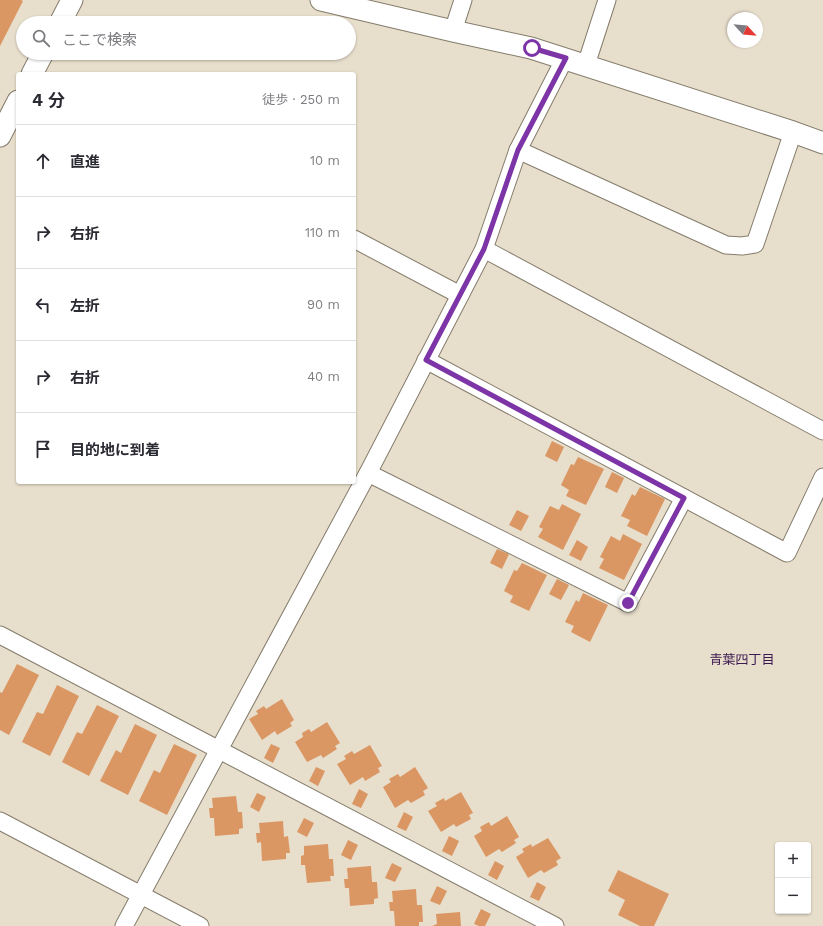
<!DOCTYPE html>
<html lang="ja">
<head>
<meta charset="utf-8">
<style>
	body { margin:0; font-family:"Work Sans","Noto Sans JP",sans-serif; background:#f2f2f3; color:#2b2b33 }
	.controls { position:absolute; right:12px; bottom:12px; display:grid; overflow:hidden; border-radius:4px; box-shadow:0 1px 3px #0004 }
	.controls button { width:36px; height:36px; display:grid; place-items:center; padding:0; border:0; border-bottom:1px solid #e1e1e2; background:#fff; color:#2b2b33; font:20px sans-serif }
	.compass { position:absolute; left:727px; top:12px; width:36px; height:36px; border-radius:50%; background:#fff; box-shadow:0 1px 3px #0004; rotate:116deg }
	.stop { position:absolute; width:12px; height:12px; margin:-9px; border:3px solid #7d34a6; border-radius:50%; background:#fff }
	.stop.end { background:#7d34a6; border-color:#fff; box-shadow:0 1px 4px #0008 }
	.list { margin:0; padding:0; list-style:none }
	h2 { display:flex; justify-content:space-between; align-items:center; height:52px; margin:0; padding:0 16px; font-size:17px }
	h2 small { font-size:13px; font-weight:400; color:#7c7c81 }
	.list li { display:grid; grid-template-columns:26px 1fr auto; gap:12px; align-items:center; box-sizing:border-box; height:72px; padding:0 16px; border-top:1px solid #e1e1e2 }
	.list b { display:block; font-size:15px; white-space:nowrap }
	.list em { font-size:13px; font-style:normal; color:#7c7c81 }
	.icon { flex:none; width:22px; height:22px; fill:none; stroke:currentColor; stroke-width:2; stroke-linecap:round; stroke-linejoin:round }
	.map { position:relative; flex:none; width:823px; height:926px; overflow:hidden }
	.search { position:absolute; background:#fff; box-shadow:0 1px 3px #0004; left:16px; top:16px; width:340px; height:44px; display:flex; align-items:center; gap:10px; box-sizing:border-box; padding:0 14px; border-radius:22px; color:#7c7c81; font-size:15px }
	.panel { position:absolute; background:#fff; box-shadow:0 1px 3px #0004; left:16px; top:72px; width:340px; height:412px; border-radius:4px }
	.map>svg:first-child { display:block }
</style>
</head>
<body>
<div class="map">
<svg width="823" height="926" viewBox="0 0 823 926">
	<rect width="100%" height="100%" fill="#e8decc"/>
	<g fill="#da9763">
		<polygon points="0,0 21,0 23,1 0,46"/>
		<polygon points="552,441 564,447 557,462 545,456"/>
		<polygon points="578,457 604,469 586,505 566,496 569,490 561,485 571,464 574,465"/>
		<polygon points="612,472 624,478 617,493 605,487"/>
		<polygon points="640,487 665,499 647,536 627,526 630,520 621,516 632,494 635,496"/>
		<polygon points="562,504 581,514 563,550 538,537 543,529 539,527 550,506 559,510"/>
		<polygon points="517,510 529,516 521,531 509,525"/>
		<polygon points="623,534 642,544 624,580 599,568 604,559 600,557 611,536 620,541"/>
		<polygon points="577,540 588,547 581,561 569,555"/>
		<polygon points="497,549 509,554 502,569 490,563"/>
		<polygon points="522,563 547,575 529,611 510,602 513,596 504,591 514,570 517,571"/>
		<polygon points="557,579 569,585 561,600 549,594"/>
		<polygon points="583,593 608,605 590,642 571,632 574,626 565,622 576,600 579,602"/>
		<polygon points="17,664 39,675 9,735 0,730 0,692 2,693"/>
		<polygon points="57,685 79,696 50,756 22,742 37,712 43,714"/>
		<polygon points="282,699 294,720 290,723 292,726 277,735 275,731 262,740 249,719 258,714 256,711 264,706 266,709"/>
		<polygon points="97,705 119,716 89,776 62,762 77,732 82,734"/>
		<polygon points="327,722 340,743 335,746 337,749 323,758 321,755 307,762 295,742 303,737 302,733 309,729 311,732"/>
		<polygon points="135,724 157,735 128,795 100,781 116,750 121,753"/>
		<polygon points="174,744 197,755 167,815 139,801 154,770 160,773"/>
		<polygon points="271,744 280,748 273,763 264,758"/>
		<polygon points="370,745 382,766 378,768 380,772 365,781 363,777 350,785 337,764 346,759 344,756 352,751 354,754"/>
		<polygon points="316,767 325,771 318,786 309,781"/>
		<polygon points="415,767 428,788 423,791 425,795 411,803 408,800 395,808 383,787 391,782 389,779 398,774 400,777"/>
		<polygon points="359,789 368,794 361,808 352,804"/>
		<polygon points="461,792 473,813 469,815 471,819 456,827 454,824 441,832 428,811 437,806 435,803 444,798 445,801"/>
		<polygon points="257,793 266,797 259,812 250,807"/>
		<polygon points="236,796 238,812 242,812 243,828 239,829 239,834 215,836 214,818 210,818 209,808 213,808 212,798"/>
		<polygon points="404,812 413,817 406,831 397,827"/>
		<polygon points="507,816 519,837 514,840 516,843 502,852 499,849 486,857 474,836 482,831 480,827 489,822 491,826"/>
		<polygon points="304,818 314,823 307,837 297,832"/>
		<polygon points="283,821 284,837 288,836 290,853 286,853 286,859 262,861 261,842 257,843 256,833 260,833 259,823"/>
		<polygon points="449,836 459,841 452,856 442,851"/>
		<polygon points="548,838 561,858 556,861 558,865 544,873 541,870 528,878 516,857 524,852 522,849 531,844 532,847"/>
		<polygon points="348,840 358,845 351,860 341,855"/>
		<polygon points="328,844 329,859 333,859 334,876 330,876 331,881 307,883 305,865 301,865 301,856 304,855 304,846"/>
		<polygon points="495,861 504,866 497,880 488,875"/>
		<polygon points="392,863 402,868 395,882 385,878"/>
		<polygon points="371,866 372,882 377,882 378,898 374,899 374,904 350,906 349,888 345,888 344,879 348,879 347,868"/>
		<polygon points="618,870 669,894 654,926 640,926 618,915 625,900 608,891"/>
		<polygon points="537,882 546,887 539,901 530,897"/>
		<polygon points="437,886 447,891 440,905 430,901"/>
		<polygon points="416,889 417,905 422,905 423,922 419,922 419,926 395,926 394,911 390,911 389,902 393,902 392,891"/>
		<polygon points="481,909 491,914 485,926 479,926 474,924"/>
		<polygon points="460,912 461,926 432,926 437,924 436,914"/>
	</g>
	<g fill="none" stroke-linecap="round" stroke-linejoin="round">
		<g stroke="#847c6b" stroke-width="19">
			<g id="minor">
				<polyline points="453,31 463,0"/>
				<polyline points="586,65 607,0"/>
				<polyline points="518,150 726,245 742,246 755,244 793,132"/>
				<polyline points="354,239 460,295"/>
				<polyline points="484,249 823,431"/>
				<polyline points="426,360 787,553 823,477"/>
				<polyline points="368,473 628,603 684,498"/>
				<polyline points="0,635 555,926"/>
				<polyline points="0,821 200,926"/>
				<polyline points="124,926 368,473 484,249 518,150 565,58"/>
			</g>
		</g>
		<g stroke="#847c6b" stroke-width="23">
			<g id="tertiary">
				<polyline points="321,0 453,31 531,48 793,132 823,143"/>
				<polyline points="60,23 72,0"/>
				<polyline points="32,74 43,53"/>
				<polyline points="0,136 18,101"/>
			</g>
		</g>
		<use href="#minor" stroke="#fff" stroke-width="17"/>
		<use href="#tertiary" stroke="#fff" stroke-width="21"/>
	</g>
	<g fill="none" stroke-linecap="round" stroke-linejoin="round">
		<polyline stroke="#7d34a6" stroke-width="5" points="532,48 566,58 518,150 484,249 426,360 684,498 628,603"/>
	</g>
	<g text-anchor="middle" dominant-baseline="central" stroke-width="3" stroke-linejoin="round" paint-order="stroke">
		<g font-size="13" fill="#3b184f" stroke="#e8decc">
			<text x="742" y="659">青葉四丁目</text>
		</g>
	</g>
</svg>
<div class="controls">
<button>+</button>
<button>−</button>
</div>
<svg class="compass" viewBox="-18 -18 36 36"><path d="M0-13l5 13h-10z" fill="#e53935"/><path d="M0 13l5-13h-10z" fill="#7c7c81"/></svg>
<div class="stop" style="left:532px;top:48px"></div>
<div class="stop end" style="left:628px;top:603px"></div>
<div class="search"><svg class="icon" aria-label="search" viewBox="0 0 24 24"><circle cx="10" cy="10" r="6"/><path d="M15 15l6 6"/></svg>ここで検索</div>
<section class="panel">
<h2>4 分<small>徒歩 · 250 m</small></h2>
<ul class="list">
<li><svg class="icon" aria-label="ahead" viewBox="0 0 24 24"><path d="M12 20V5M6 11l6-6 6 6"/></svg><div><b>直進</b></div><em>10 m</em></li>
<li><svg class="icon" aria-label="right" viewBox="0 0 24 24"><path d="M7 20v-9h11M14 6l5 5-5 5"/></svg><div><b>右折</b></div><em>110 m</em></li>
<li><svg class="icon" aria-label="left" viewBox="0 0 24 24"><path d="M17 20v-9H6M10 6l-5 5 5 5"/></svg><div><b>左折</b></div><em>90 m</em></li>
<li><svg class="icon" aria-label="right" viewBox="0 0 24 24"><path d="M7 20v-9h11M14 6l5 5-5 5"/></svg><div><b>右折</b></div><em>40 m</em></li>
<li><svg class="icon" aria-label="arrive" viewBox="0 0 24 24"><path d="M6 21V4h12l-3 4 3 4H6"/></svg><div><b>目的地に到着</b></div></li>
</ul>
</section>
</div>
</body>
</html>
